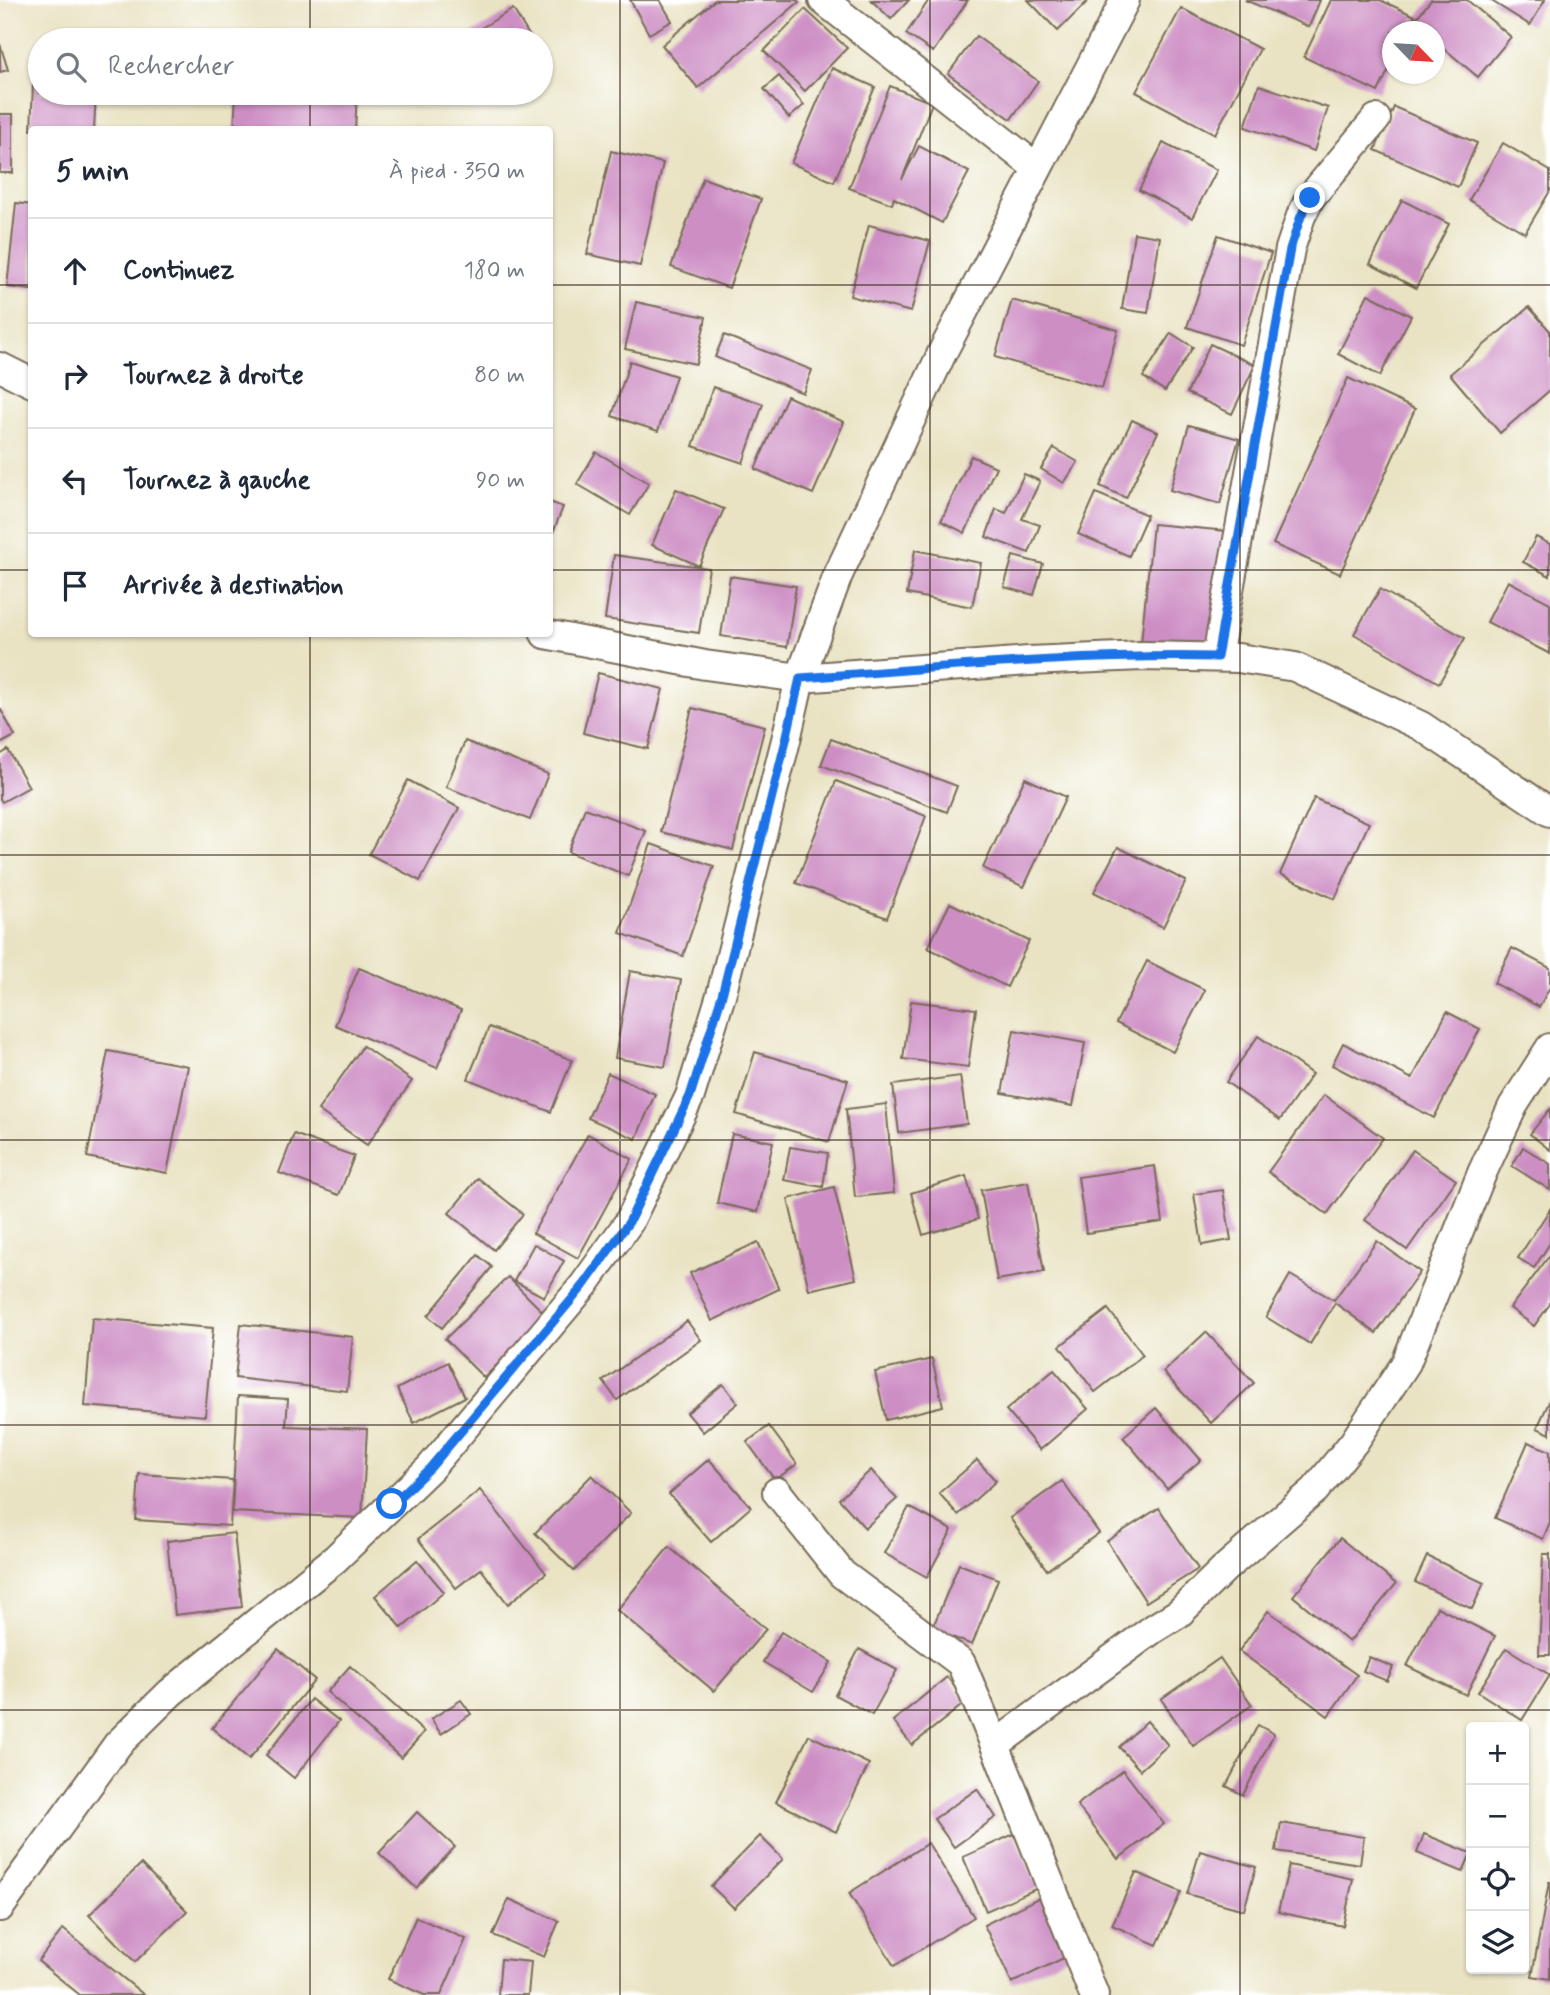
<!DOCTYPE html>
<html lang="fr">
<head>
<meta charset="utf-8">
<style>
	body { margin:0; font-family:Mynerve,sans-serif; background:#f2f2f3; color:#1f2937 }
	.controls { position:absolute; right:21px; bottom:21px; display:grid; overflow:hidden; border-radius:7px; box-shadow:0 2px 5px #0004 }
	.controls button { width:63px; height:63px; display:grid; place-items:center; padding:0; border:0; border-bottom:2px solid #e0e1e3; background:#fff; color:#1f2937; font:35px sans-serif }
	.compass { position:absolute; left:1382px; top:21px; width:63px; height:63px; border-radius:50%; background:#fff; box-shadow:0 2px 5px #0004; rotate:115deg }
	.stop { position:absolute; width:21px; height:21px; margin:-16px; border:5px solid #1a73e8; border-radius:50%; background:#fff }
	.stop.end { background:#1a73e8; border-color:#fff; box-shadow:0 2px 7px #0008 }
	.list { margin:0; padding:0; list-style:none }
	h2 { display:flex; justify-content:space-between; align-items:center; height:91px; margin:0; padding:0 28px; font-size:30px }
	h2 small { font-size:23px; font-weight:400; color:#747a83 }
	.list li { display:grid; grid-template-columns:46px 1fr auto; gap:21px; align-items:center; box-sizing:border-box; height:105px; padding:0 28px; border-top:2px solid #e0e1e3 }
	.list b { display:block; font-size:26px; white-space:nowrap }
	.list em { font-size:23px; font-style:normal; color:#747a83 }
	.icon { flex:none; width:38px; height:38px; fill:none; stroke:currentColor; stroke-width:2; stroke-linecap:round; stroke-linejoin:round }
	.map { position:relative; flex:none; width:1550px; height:1995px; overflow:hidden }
	.search { position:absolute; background:#fff; box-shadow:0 2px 5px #0004; left:28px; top:28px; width:525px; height:77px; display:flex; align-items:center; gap:18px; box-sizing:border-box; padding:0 24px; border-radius:38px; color:#747a83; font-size:26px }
	.panel { position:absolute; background:#fff; box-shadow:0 2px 5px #0004; left:28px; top:126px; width:525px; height:511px; border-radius:7px }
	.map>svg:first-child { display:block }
</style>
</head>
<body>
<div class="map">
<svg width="1550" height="1995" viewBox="0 0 1550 1995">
	<rect width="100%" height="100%" fill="#fff"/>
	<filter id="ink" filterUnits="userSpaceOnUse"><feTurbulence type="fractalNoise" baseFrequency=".0143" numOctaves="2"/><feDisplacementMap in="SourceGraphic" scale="14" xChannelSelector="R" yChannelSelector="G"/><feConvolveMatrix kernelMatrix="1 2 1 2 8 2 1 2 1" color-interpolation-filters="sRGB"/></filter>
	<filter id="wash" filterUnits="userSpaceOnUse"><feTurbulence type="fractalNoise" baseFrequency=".00686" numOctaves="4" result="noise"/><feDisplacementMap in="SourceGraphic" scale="28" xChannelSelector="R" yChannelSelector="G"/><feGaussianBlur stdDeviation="1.57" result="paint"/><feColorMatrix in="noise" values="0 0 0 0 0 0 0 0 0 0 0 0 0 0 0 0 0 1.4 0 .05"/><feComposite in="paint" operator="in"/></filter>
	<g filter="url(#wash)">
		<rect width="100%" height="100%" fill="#e9e3c3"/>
		<g id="blocks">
			<g fill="#cd8ec4">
				<polygon points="630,0 660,0 672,21 649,34"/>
				<polygon points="715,0 797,0 799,2 698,88 662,45"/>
				<polygon points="871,0 909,0 891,19"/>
				<polygon points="929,0 968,0 933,52 906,34"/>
				<polygon points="1028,0 1089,0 1058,31"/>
				<polygon points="1245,0 1320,0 1309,27"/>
				<polygon points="1331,0 1380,0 1415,16 1408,32 1392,32 1392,63 1378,92 1304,57"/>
				<polygon points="1431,0 1467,0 1511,37 1478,77 1434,40 1434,32 1424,32 1413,22"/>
				<polygon points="1490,0 1545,0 1530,25"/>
				<polygon points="1181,8 1260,49 1215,134 1136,92"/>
				<polygon points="513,9 532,40 461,40"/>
				<polygon points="805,9 847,48 805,91 764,51"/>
				<polygon points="976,36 1038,81 1011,119 948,74"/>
				<polygon points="0,44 8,70 0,72"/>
				<polygon points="832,68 875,87 834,182 791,163"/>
				<polygon points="779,76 804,105 789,118 764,89"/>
				<polygon points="33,84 40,84 40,93 96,93 94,130 31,130"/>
				<polygon points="1259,85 1328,108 1314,151 1245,127"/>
				<polygon points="890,86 932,103 902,179 919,146 969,172 942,223 894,198 892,204 849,188"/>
				<polygon points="236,93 357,94 355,130 234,130"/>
				<polygon points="1394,107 1477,143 1458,187 1375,150"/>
				<rect x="0" y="114" width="13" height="59"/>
				<polygon points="1163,143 1217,170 1192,218 1139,190"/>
				<polygon points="1503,143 1550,171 1550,191 1525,233 1469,200"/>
				<polygon points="611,151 663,163 640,266 587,254"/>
				<polygon points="703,178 761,199 729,288 671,267"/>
				<polygon points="1402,200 1449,224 1416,288 1370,264"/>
				<polygon points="16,203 32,205 32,290 7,287"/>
				<polygon points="869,225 930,241 911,312 850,296"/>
				<polygon points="1134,233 1160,237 1148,313 1122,309"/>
				<polygon points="1218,235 1271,253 1241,345 1187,327"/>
				<polygon points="1368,294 1411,316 1380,376 1338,354"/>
				<polygon points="1012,300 1118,330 1102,388 995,357"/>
				<polygon points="636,302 706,317 696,364 625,349"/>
				<polygon points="1529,307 1550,331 1550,390 1500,433 1450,374"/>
				<polygon points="1171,333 1193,347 1165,391 1143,377"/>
				<polygon points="724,335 812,370 803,393 715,357"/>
				<polygon points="1210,344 1255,365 1232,414 1187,393"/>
				<polygon points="630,361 676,376 658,431 612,416"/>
				<polygon points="1348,378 1415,409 1340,574 1273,544"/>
				<polygon points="713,387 763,404 743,463 693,446"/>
				<polygon points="787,396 844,422 813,494 755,469"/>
				<polygon points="1132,420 1158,432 1126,498 1100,486"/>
				<polygon points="1189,425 1239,439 1220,504 1170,490"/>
				<polygon points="1054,448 1078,462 1064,483 1041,469"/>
				<polygon points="596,452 649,483 630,515 577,484"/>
				<polygon points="971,456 996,467 965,533 941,521"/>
				<polygon points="1024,474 1040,481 1022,519 1040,525 1029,553 986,537 996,509 1006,513"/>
				<polygon points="676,489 724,509 699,566 652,545"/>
				<polygon points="1096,493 1147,515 1129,556 1078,534"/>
				<polygon points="550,502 563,507 550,540"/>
				<polygon points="1153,524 1227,531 1214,650 1141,643"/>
				<polygon points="1536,537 1550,544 1550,576 1523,562"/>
				<polygon points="915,550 981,563 972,607 907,594"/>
				<polygon points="614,555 709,568 699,633 605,619"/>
				<polygon points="1013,556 1043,564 1034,595 1004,587"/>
				<polygon points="730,576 796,586 787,647 721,636"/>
				<polygon points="1508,581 1550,603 1550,654 1487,622"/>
				<polygon points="1380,589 1465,638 1439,683 1354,634"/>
				<polygon points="598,673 663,689 648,749 583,733"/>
				<polygon points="0,708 15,736 0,744"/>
				<polygon points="692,708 765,726 733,850 661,832"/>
				<polygon points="831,739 957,786 947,812 821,765"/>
				<polygon points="465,741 548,774 530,820 446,787"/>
				<polygon points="8,750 29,787 2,802 0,799 0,755"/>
				<polygon points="1025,778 1066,797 1024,887 983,868"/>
				<polygon points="408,780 459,808 420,881 369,854"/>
				<polygon points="836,781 926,816 887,918 796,883"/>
				<polygon points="1314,798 1369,823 1335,899 1280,874"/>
				<polygon points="585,808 646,831 628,876 568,852"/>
				<polygon points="651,844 714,866 683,956 620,933"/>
				<polygon points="1118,847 1186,881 1163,927 1094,892"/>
				<polygon points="950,903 1029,941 1007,987 928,948"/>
				<polygon points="1512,948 1550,968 1550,987 1539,1007 1494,983"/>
				<polygon points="1147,961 1205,990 1173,1052 1116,1023"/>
				<polygon points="359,968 461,1010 437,1068 335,1025"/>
				<polygon points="630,971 681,980 665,1067 615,1058"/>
				<polygon points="911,1001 976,1009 968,1067 903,1059"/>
				<polygon points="1447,1012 1480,1029 1434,1118 1332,1065 1343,1043 1412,1079"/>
				<polygon points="489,1027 572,1060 551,1112 468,1079"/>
				<polygon points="1014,1030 1085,1043 1073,1106 1002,1093"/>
				<polygon points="1258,1036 1312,1074 1280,1120 1226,1082"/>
				<polygon points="363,1046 412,1081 367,1145 318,1110"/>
				<polygon points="108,1051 188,1066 167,1173 87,1157"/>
				<polygon points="755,1052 848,1080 829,1142 736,1114"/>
				<polygon points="608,1073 655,1094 636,1139 588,1118"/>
				<polygon points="960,1076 967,1124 899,1133 893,1085"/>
				<polygon points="1324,1095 1383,1138 1327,1214 1268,1172"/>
				<polygon points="886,1104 894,1193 855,1197 846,1109"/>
				<polygon points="1550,1109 1550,1150 1530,1134"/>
				<polygon points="294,1134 354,1156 339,1195 279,1173"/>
				<polygon points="588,1134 632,1159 578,1258 533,1233"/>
				<polygon points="732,1134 773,1142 758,1212 717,1203"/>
				<polygon points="790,1147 828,1153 823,1187 784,1180"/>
				<polygon points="1523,1147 1550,1164 1550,1190 1512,1166"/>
				<polygon points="1413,1150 1456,1180 1407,1250 1365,1220"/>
				<polygon points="1155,1166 1163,1222 1086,1233 1078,1177"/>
				<polygon points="966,1176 978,1219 923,1235 911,1193"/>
				<polygon points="478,1178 523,1214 494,1250 449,1213"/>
				<polygon points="1028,1182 1044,1272 997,1280 981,1190"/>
				<polygon points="834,1187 856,1279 809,1290 788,1199"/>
				<polygon points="1223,1190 1231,1240 1202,1245 1194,1194"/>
				<polygon points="1550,1209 1550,1243 1534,1268 1518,1258"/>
				<polygon points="1377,1241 1420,1272 1376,1333 1335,1303 1310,1344 1266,1317 1290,1275 1334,1300"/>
				<polygon points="758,1242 779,1289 712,1321 690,1273"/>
				<polygon points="534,1244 564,1261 544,1297 514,1281"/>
				<polygon points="478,1255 492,1267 442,1328 428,1316"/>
				<polygon points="1550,1255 1550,1304 1534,1326 1510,1308"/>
				<polygon points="508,1277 546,1315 484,1378 445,1339"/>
				<polygon points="1108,1309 1143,1355 1095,1392 1060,1346"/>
				<polygon points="92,1318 213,1328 205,1416 85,1406"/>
				<polygon points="687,1321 701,1340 617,1400 603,1381"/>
				<polygon points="241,1324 353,1337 347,1391 235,1378"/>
				<polygon points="1206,1332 1254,1383 1211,1423 1163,1372"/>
				<polygon points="932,1359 943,1406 886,1420 875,1372"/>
				<polygon points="448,1362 465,1397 414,1423 397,1389"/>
				<polygon points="1054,1370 1088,1409 1040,1450 1006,1410"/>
				<polygon points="723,1384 738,1403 703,1432 687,1413"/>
				<polygon points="238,1396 288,1399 286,1426 367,1429 362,1518 232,1512"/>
				<polygon points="1550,1400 1550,1434 1537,1428"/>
				<polygon points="1156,1408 1201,1460 1167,1489 1123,1437"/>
				<polygon points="769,1426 797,1464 775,1480 747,1442"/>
				<polygon points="1528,1442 1550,1451 1550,1522 1543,1539 1495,1518"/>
				<polygon points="709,1459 751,1507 711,1542 669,1494"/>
				<polygon points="977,1460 996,1481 958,1515 939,1493"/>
				<polygon points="871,1470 897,1499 865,1528 839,1499"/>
				<polygon points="139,1474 233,1480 230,1526 136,1520"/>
				<polygon points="592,1475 631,1513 574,1571 535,1533"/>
				<polygon points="1062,1481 1099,1533 1047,1570 1010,1518"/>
				<polygon points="480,1490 546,1573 508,1604 481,1569 456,1588 418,1539"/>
				<polygon points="909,1507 952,1530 927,1577 884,1553"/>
				<polygon points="1159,1508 1198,1569 1146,1602 1107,1541"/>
				<polygon points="234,1533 242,1607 175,1615 167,1541"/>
				<polygon points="1340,1538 1396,1584 1349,1642 1293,1596"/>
				<polygon points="669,1547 766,1629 714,1691 617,1610"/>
				<polygon points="1543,1554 1550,1554 1550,1655 1539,1655"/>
				<polygon points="1427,1556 1484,1583 1472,1609 1415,1582"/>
				<polygon points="417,1560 444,1592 402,1628 375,1596"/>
				<polygon points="959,1564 998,1579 972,1645 932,1629"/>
				<polygon points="1437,1607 1495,1636 1466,1695 1407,1666"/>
				<polygon points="1268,1611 1357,1675 1328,1716 1239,1651"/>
				<polygon points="781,1632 831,1662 813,1692 763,1662"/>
				<polygon points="1506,1648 1550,1675 1522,1720 1478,1692"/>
				<polygon points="278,1649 315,1680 249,1759 212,1728"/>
				<polygon points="859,1649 897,1670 872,1715 835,1695"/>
				<polygon points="1369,1657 1393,1667 1387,1681 1363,1671"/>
				<polygon points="1220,1658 1252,1705 1193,1746 1161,1699"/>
				<polygon points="350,1666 424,1732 401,1758 327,1692"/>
				<polygon points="947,1677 966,1702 912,1745 893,1721"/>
				<polygon points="311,1699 339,1721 294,1778 266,1755"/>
				<polygon points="461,1700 471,1714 441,1734 431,1719"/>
				<polygon points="1147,1721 1168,1745 1140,1770 1119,1747"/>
				<polygon points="1258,1725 1274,1734 1243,1795 1226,1786"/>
				<polygon points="809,1735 869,1764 836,1832 776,1802"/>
				<polygon points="1123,1770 1164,1824 1118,1859 1077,1805"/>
				<polygon points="977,1789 996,1817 954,1847 934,1819"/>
				<polygon points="417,1812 455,1847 416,1888 379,1853"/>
				<polygon points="1281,1823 1364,1837 1360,1864 1276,1851"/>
				<polygon points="1014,1834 1038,1888 986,1911 963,1857"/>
				<polygon points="1424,1834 1471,1853 1463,1872 1417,1853"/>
				<polygon points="760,1836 783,1859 734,1908 711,1886"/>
				<polygon points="928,1843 974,1917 894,1966 849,1893"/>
				<polygon points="1200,1851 1256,1867 1244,1910 1187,1894"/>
				<polygon points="141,1864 187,1911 135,1962 89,1915"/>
				<polygon points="1289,1865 1353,1879 1343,1926 1278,1912"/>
				<polygon points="1136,1872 1181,1892 1157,1945 1112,1925"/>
				<polygon points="1549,1882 1550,1882 1550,1979 1532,1976"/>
				<polygon points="1044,1895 1072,1954 1012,1983 984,1925"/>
				<polygon points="509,1899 559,1921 544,1957 493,1935"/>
				<polygon points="416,1917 466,1939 441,1995 424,1995 388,1979"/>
				<polygon points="63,1929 144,1995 80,1995 38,1961"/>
				<polygon points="501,1959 531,1962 528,1995 498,1995"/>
			</g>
		</g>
	</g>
	<g filter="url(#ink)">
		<use href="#blocks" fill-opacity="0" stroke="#786b58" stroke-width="2"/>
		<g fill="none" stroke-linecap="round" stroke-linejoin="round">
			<g stroke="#786b58" stroke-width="32">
				<g id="street">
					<polyline points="823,0 1037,168"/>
					<polyline points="0,367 32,383"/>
					<polyline points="545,634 705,665 800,678 1029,661 1142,656 1238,658 1295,667 1421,726 1550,812"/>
					<polyline points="1217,657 1290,249 1301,216 1310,198 1376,119"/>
					<polyline points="777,1492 842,1574 961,1663 995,1745 1094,1995"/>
					<polyline points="995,1745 1153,1629 1179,1613 1224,1569 1315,1490 1354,1442 1406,1363 1482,1173 1513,1106 1550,1048"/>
					<polyline points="0,1907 118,1744 170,1693 335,1559 430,1468 584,1285 629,1222 690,1096 721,995 786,740 800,678 838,575 942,353 1125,0"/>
				</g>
			</g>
			<use href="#street" stroke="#fff" stroke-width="28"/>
		</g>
	</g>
	<g fill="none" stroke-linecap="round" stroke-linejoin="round" filter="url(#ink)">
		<path stroke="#1a73e8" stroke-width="9" d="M392,1504l38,-36 154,-183 45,-63 61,-126 32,-101 64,-255 14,-62c139,-10 277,-24 417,-21l73,-408 11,-33 9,-18"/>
	</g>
	<path fill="none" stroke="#3b2a1e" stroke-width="2" stroke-opacity="0.55" d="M310,0v40M620,0v1995M930,0v1995M1240,0v1995M310,93v37M0,285h32M550,285h1000M0,570h32M550,570h1000M310,634v1361M0,855h1550M0,1140h1550M0,1425h1550M0,1710h1550"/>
</svg>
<div class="controls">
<button>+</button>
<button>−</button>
<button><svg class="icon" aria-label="locate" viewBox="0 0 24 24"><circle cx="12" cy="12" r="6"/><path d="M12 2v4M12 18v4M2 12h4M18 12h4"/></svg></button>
<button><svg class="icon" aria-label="layers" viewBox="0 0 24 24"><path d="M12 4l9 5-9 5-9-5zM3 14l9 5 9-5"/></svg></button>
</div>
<svg class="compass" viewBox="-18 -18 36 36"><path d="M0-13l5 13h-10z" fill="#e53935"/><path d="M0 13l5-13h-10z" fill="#747a83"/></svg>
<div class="stop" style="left:392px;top:1504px"></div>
<div class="stop end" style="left:1310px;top:198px"></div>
<div class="search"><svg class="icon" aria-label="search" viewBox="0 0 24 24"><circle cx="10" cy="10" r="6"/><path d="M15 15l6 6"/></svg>Rechercher</div>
<section class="panel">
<h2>5 min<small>À pied · 350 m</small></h2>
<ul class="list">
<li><svg class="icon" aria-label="ahead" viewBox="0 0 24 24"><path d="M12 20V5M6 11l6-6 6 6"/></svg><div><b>Continuez</b></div><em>180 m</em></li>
<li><svg class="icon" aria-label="right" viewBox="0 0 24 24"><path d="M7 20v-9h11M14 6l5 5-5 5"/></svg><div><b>Tournez à droite</b></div><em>80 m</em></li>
<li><svg class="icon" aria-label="left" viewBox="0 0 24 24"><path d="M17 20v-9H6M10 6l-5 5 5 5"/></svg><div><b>Tournez à gauche</b></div><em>90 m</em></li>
<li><svg class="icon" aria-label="arrive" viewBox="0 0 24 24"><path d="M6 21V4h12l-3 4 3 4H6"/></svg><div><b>Arrivée à destination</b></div></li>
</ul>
</section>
</div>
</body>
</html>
